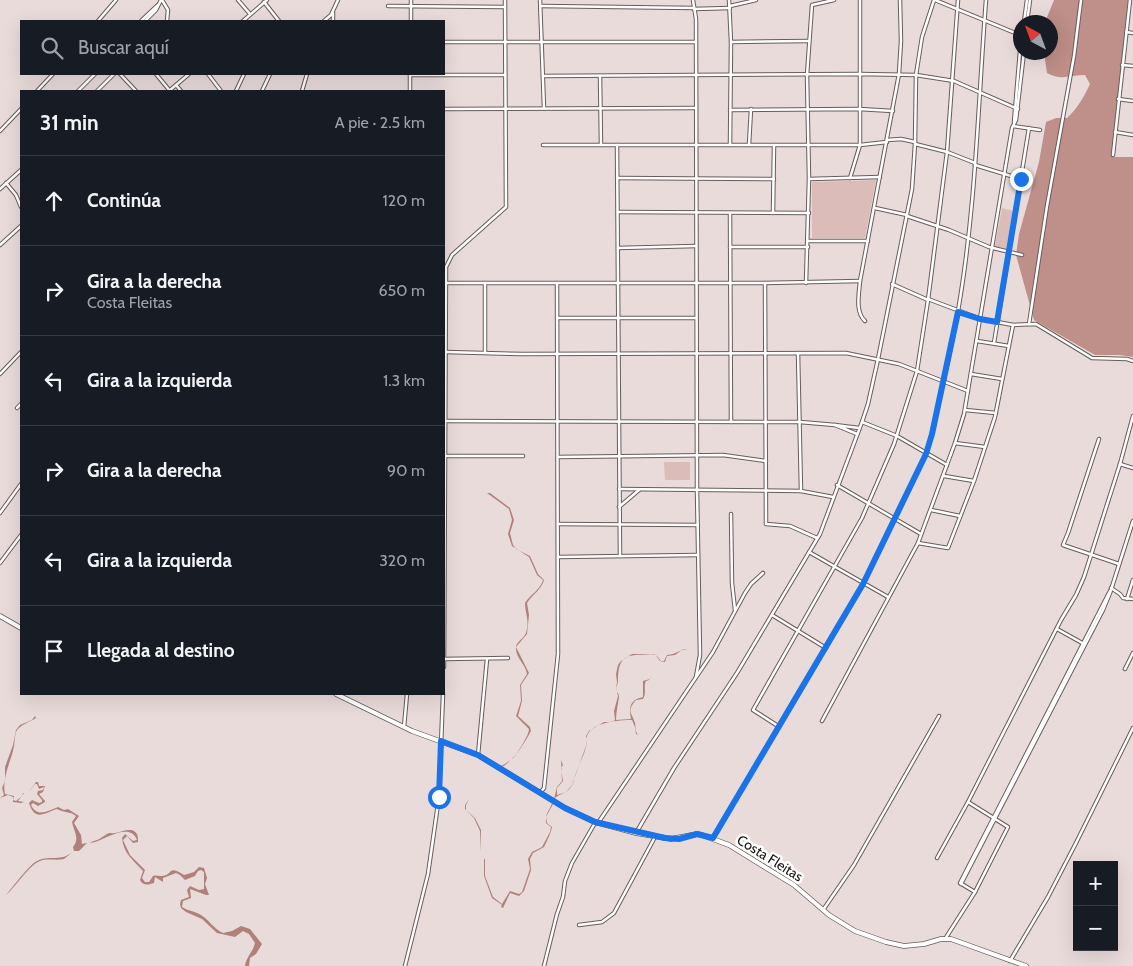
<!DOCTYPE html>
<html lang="es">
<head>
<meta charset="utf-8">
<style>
	body { margin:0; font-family:Cabin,sans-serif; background:#20242c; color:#f1f3f6 }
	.controls { position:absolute; right:15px; bottom:15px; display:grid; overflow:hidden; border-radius:0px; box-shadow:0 5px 20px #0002 }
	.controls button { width:45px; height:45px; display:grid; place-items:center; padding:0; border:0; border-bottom:1px solid #363941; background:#171b24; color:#f1f3f6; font:25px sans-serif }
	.compass { position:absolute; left:1013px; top:15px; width:45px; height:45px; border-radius:50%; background:#171b24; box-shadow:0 5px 20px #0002; rotate:319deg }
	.stop { position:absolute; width:15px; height:15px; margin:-11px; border:4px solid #1a73e8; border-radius:50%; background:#fff }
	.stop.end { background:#1a73e8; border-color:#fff; box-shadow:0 1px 5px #0008 }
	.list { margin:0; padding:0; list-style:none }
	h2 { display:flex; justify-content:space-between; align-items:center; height:65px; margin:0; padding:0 20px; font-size:21px }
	h2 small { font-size:16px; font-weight:400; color:#9ea1a6 }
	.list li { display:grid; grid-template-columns:32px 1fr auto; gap:15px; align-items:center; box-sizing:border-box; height:90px; padding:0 20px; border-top:1px solid #363941 }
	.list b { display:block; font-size:19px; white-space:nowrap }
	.list p { margin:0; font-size:16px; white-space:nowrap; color:#9ea1a6 }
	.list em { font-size:16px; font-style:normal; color:#9ea1a6 }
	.icon { flex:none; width:28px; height:28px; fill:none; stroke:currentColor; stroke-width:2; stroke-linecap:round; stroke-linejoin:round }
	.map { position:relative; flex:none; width:1133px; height:966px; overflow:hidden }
	.search { position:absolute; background:#171b24; box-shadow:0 5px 20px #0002; left:20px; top:20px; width:425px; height:55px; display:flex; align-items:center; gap:12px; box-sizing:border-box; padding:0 18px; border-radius:0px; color:#9ea1a6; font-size:19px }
	.panel { position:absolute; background:#171b24; box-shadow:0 5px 20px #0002; left:20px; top:90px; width:425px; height:605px; border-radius:0px }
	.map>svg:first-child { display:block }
</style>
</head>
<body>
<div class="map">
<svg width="1133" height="966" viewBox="0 0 1133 966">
	<rect width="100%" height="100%" fill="#e9dbd9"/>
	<g fill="#dbbcb9">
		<polygon points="876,180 865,238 812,238 812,182"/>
		<polygon points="1002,208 1013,211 1006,249 995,246"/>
		<polygon points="664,462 690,462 690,480 665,480"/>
	</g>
	<path fill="#bf8f89" d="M1054,0h74l-16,157h21v200l-13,-2h-25l-61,-35 -18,-65 3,-21 20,-72 7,-40 10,-4h11c10,-9 17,-21 23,-34l-5,-9c-15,0 -24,6 -38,-2l-3,-20 6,-1v-30h-5z"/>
	<g fill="#b0817b">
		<path d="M487,493h3l20,15 4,12 -4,13 3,12 3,4 14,7 8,18 6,6c-2,9 -12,15 -17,23l2,12 -2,19 -11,13 13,26 -8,12 1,16 -4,15 12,11 1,4c-7,13 -16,28 -29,36l-1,-1c4,-2 11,-6 14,-10 4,-6 14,-21 14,-27l-13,-13 5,-15 -1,-16 7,-11c-1,-9 -11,-16 -11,-25 -1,-7 7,-9 10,-16 4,-13 -1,-19 -1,-30 5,-8 16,-14 18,-23l-6,-5 -8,-18 -17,-11 -4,-12 4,-14 -3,-11z"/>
		<path d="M683,649l-8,6 -8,1 -2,6 -5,-1 -5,-7c-25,2 -37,-3 -37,27 0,2 -2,7 -2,8 1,4 3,4 3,8 -1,8 -3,15 -3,23l15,-1c-2,-11 -2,-19 12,-22v-16l7,-2 3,-4 -4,5 -3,1c-3,6 1,12 -3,18l-7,1c-10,12 -4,12 -1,23 1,5 0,8 3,12l-2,-1 -1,-7 -3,-7c-13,0 -40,2 -45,16 -2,3 0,8 -1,11 -2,9 -7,17 -10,26 -2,5 -2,10 -5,14 -5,7 -11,6 -17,12l3,-12 5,-6 -1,-21 2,5 -2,3 2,13 -6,7v7l9,-3 6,-7 14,-39v-10l3,-5 15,-9h8l3,-2 -1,-9 4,-15 -2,-8 1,-6 -1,-8 2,-9 3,-4 11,-7h22l3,2 4,5h3l3,-6c12,-1 11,-7 25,-6z"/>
		<path d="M35,716l1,2c-6,4 -17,7 -20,14 -2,6 -1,13 -3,19 -4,14 -11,29 -8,43l9,2 -1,4 3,1 6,-5 1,-3h5l8,-11h2l1,4h6l-2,6 -4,2 6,7v1l-7,4 -5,-3 -2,2c6,13 17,6 27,2l6,3 4,-1 11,7 -5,7 7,12 1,9c4,-1 10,-2 15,-4 3,-1 6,-4 10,-6 4,-2 3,0 8,-1 9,-2 24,-9 23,9l-5,1 -6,-7 -4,4 7,15 15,15 -3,8 3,4h4l4,-6c3,-1 5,0 8,0 13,-1 6,-12 23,-1l10,-3 5,-5 5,1 3,10 -2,6 4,11h-3l-16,-6 1,9 -8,3 -1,6c6,4 13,4 19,8 8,5 13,14 22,18l9,-2 9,-5 9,3 12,15 -6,10 -6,4 -1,8h-4c1,-9 8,-14 10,-23l-6,-9 -6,-3 -8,6 -18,-4 -15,-14 -16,-7 -5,-4 -1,-4 1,-4 8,-3 -2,-7 3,-4 9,4 5,-1v-17l-3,-2 -3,1 -3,5 -10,4 -5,-5 -4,-2 -13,5v4l-8,-5 -1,6c-6,2 -11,3 -14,-3l3,-9c-9,-10 -20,-18 -21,-33l3,-4 8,7 4,-1c-7,-18 -31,-1 -42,2 -2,1 -5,0 -8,1 -2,2 -6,6 -8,8h-5l-10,8c-8,2 -17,-1 -24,2 -11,4 -25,27 -34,34 5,-6 25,-32 31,-34 14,-7 23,2 37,-10l-1,-4c7,-9 1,-15 -1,-25l4,-6c-6,-5 -12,-3 -19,-7 -13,4 -22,13 -28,-6l3,-3 7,3 3,-1v-2l-5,-6 1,-3 5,-1 1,-3 -5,2 -2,-5h-2l-7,9h-4l-6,8 6,1 -3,1 -8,-1v-5l-5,-2 -8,3 4,-3 -2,-7 3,-7v-14l8,-22 3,-15 4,-5 12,-5z"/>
		<path d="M469,799l-3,6v5l9,8 6,12v22l4,8v16l8,21 9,7 8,-13 9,3 3,-2 8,-23 -2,-10 4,-7 10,-5 8,-15 1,-5 -5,-4c0,-12 2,-9 6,-20l1,1 -7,13 1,6 5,4c-1,6 -5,14 -8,20l-11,6 -3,6 1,11 -7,21 -5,5 -9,-3 -7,15 -2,-1 1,-2 -10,-7 -8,-22v-18l-3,-6 -1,-21 -6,-13 -9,-9v-4z"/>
	</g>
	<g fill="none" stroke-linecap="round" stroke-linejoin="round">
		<g stroke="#685c5b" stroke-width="4.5">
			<g id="street">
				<polyline points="162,0 168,10 167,21"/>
				<polyline points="238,0 250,14"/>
				<polyline points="540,0 544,108"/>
				<polyline points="693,0 696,19 697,490 700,655 696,677"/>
				<polyline points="729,0 731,42 730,145"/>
				<polyline points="935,0 1020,35"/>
				<polyline points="264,2 279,21"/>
				<polyline points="388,6 505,7"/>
				<polyline points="541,6 694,8"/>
				<polyline points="730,6 756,0"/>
				<polyline points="694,9 730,8"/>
				<polyline points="333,13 333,21"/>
				<polyline points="98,21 116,0"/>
				<polyline points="141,21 158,5"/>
				<polyline points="145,21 156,10 161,0"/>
				<polyline points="243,21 267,0"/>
				<polyline points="324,21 331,15 338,0"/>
				<polyline points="411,21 411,0"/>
				<polyline points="1024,22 1027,0"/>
				<polyline points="1027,22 1030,0"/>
				<polyline points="1126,32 1133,33"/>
				<polyline points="444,42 696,42"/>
				<polyline points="731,42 809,41"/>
				<polyline points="1122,65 1133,66"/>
				<polyline points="120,74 136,91"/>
				<polyline points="156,74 170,91"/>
				<polyline points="208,74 221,91"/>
				<polyline points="410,75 505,75"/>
				<polyline points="543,76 859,74 916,75 954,81 1018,109"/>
				<polyline points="600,76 601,145"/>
				<polyline points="176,85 181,91"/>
				<polyline points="37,91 53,74"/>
				<polyline points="78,91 95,74"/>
				<polyline points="97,91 114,74"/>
				<polyline points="169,91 189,74"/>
				<polyline points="236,91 244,74"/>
				<polyline points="262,91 270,74"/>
				<polyline points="302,91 307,74"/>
				<polyline points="410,91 410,75"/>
				<polyline points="1118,99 1133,101"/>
				<polyline points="444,109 696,108"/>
				<polyline points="730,110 859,109 893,111"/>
				<polyline points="1014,122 1020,51"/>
				<polyline points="1013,126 1040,130"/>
				<polyline points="0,131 21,109"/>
				<polyline points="1115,132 1133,135"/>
				<polyline points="887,140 901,139 915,142"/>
				<polyline points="915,144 947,152 975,163"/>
				<polyline points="543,145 860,145 887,142"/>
				<polyline points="617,145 620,556"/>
				<polyline points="749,145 751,109"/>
				<polyline points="1113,155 1130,0"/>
				<polyline points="975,165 1021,179"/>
				<polyline points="617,178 774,179"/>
				<polyline points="850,178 860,145 860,0"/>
				<polyline points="809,179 880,177"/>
				<polyline points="6,183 16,195 21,207"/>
				<polyline points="0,189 21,170"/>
				<polyline points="875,208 907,215"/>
				<polyline points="618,212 809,213"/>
				<polyline points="730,213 731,422"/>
				<polyline points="773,213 774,145"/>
				<polyline points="907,216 949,230 989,247 1022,255"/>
				<polyline points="808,241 868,241"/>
				<polyline points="0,245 21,226"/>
				<polyline points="730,247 808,247"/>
				<polyline points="618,248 696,246"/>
				<polyline points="444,283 765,283 860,281"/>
				<polyline points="765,283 766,524 790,526 817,538"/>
				<polyline points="806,283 809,179 807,75 812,5 834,0"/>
				<polyline points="892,284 928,300"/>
				<polyline points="928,299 981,319 1013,325 1036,324 1092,358 1127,359 1133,361"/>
				<polyline points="557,318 696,318"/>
				<path d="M865,321c-10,-9 -6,-27 -5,-40l39,-207 2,-33 -1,-41"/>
				<polyline points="1029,324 1047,206 1074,56 1081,0"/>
				<polyline points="977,341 1009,346"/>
				<polyline points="994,343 1029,128"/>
				<polyline points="446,352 522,354 846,353 899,364 968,391"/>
				<polyline points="485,352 485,283"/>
				<polyline points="798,353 801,491"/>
				<polyline points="0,374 21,352"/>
				<polyline points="971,374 1002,379"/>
				<polyline points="17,408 21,404"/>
				<polyline points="965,410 996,413"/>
				<polyline points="446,421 800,422 835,425"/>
				<polyline points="862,422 897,436 947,465"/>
				<polyline points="857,434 835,425 859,428"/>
				<polyline points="1099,439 1068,533 1063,545 1119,564"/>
				<polyline points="955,443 985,447"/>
				<polyline points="444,456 523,456"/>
				<polyline points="558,457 723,455 766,461"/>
				<polyline points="1120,464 1133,468"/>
				<polyline points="944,476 974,481"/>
				<polyline points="837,485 921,534"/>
				<polyline points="619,489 801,491 833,497"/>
				<polyline points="619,507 639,490"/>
				<polyline points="931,510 960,516"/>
				<polyline points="0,513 21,484"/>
				<polyline points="731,514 732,583 735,610"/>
				<polyline points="558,524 698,525"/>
				<polyline points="918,543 948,548 974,481 995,417 1013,325"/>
				<polyline points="809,552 888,597"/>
				<polyline points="558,557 698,555"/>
				<polyline points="0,563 21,535"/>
				<polyline points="1111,588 1120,594 1123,598 1133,599"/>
				<polyline points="1127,599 1133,580"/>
				<polyline points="772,615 826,648"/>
				<polyline points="1057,629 1084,644"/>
				<polyline points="444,659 508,658"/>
				<polyline points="444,667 446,267 452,255 506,207 505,0"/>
				<polyline points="1125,669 1133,653"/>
				<polyline points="822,721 918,543 955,443 964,414 1012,128 1016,120 1024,52"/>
				<polyline points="778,726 753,710 862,518 894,444 917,371 928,300 947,152 958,0"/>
				<polyline points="404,727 407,694"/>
				<polyline points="478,755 487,659"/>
				<polyline points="540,793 544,788 558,654 557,283"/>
				<polyline points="598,823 713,652 745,593 751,584 763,573"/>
				<polyline points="636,833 674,768 737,673 820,534 862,422 868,404 878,359 912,189 915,144 916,75 922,37 934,0"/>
				<path d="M713,838l150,-254 63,-130 6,-20c8,-41 19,-82 26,-123 18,-103 20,-207 28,-311"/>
				<polyline points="937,858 968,802 1061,620 1076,595 1084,577 1120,464 1133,416"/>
				<polyline points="961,884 1103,610 1110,593 1133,521"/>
				<polyline points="975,892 960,883 1110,591"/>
				<polyline points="823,910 854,865 939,716"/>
				<polyline points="579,925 602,922 614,913 655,837"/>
				<polyline points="945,939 975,892 1008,827 968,802"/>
				<polyline points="1010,961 1048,897 1076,843 1133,728"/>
				<polyline points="405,966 428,874 439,797 443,694"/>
				<polyline points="544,966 557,914 563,897 565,881 572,863 595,823"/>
			</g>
		</g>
		<g stroke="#685c5b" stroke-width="5.5">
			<g id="secondary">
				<polyline points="0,616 21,628"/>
				<polyline points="336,694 412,731 478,755 565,808 595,822 636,833 671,839 697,834 702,835 729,845 794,885 829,915 855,931 886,942 904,946 924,944 941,939 951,939 1026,966"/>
			</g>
		</g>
		<use href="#street" stroke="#fff" stroke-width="2.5"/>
		<use href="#secondary" stroke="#fff" stroke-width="4"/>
	</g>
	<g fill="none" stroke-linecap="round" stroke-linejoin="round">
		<polyline stroke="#1a73e8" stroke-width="6" points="439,797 441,741 478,755 565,808 595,822 665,838 679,839 697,834 713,838 863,584 926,454 932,434 958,312 980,319 997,322 1021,179"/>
	</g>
	<g text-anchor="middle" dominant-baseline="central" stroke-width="5" stroke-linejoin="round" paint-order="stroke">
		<g font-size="14" fill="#171212" stroke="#fff">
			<text transform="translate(770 858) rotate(32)">Costa Fleitas</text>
		</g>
	</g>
</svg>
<div class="controls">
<button>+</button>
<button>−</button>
</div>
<svg class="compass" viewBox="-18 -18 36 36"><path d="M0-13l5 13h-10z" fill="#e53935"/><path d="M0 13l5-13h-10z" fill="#9ea1a6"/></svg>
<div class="stop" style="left:439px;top:797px"></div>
<div class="stop end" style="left:1021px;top:179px"></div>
<div class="search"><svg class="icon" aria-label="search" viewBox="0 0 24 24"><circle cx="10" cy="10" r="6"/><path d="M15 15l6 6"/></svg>Buscar aquí</div>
<section class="panel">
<h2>31 min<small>A pie · 2.5 km</small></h2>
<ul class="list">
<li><svg class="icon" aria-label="ahead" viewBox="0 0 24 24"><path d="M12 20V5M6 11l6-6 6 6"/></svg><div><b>Continúa</b></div><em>120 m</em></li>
<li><svg class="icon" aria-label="right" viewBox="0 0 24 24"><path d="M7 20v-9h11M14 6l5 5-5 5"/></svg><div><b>Gira a la derecha</b><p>Costa Fleitas</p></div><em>650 m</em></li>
<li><svg class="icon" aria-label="left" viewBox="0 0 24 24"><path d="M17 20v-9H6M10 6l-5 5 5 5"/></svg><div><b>Gira a la izquierda</b></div><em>1.3 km</em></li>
<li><svg class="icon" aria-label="right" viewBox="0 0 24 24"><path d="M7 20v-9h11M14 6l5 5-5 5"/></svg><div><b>Gira a la derecha</b></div><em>90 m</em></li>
<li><svg class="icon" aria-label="left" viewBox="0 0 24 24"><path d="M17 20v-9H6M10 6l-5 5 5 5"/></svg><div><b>Gira a la izquierda</b></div><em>320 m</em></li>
<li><svg class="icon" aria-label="arrive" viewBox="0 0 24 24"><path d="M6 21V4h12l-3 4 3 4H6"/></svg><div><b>Llegada al destino</b></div></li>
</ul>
</section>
</div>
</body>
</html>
